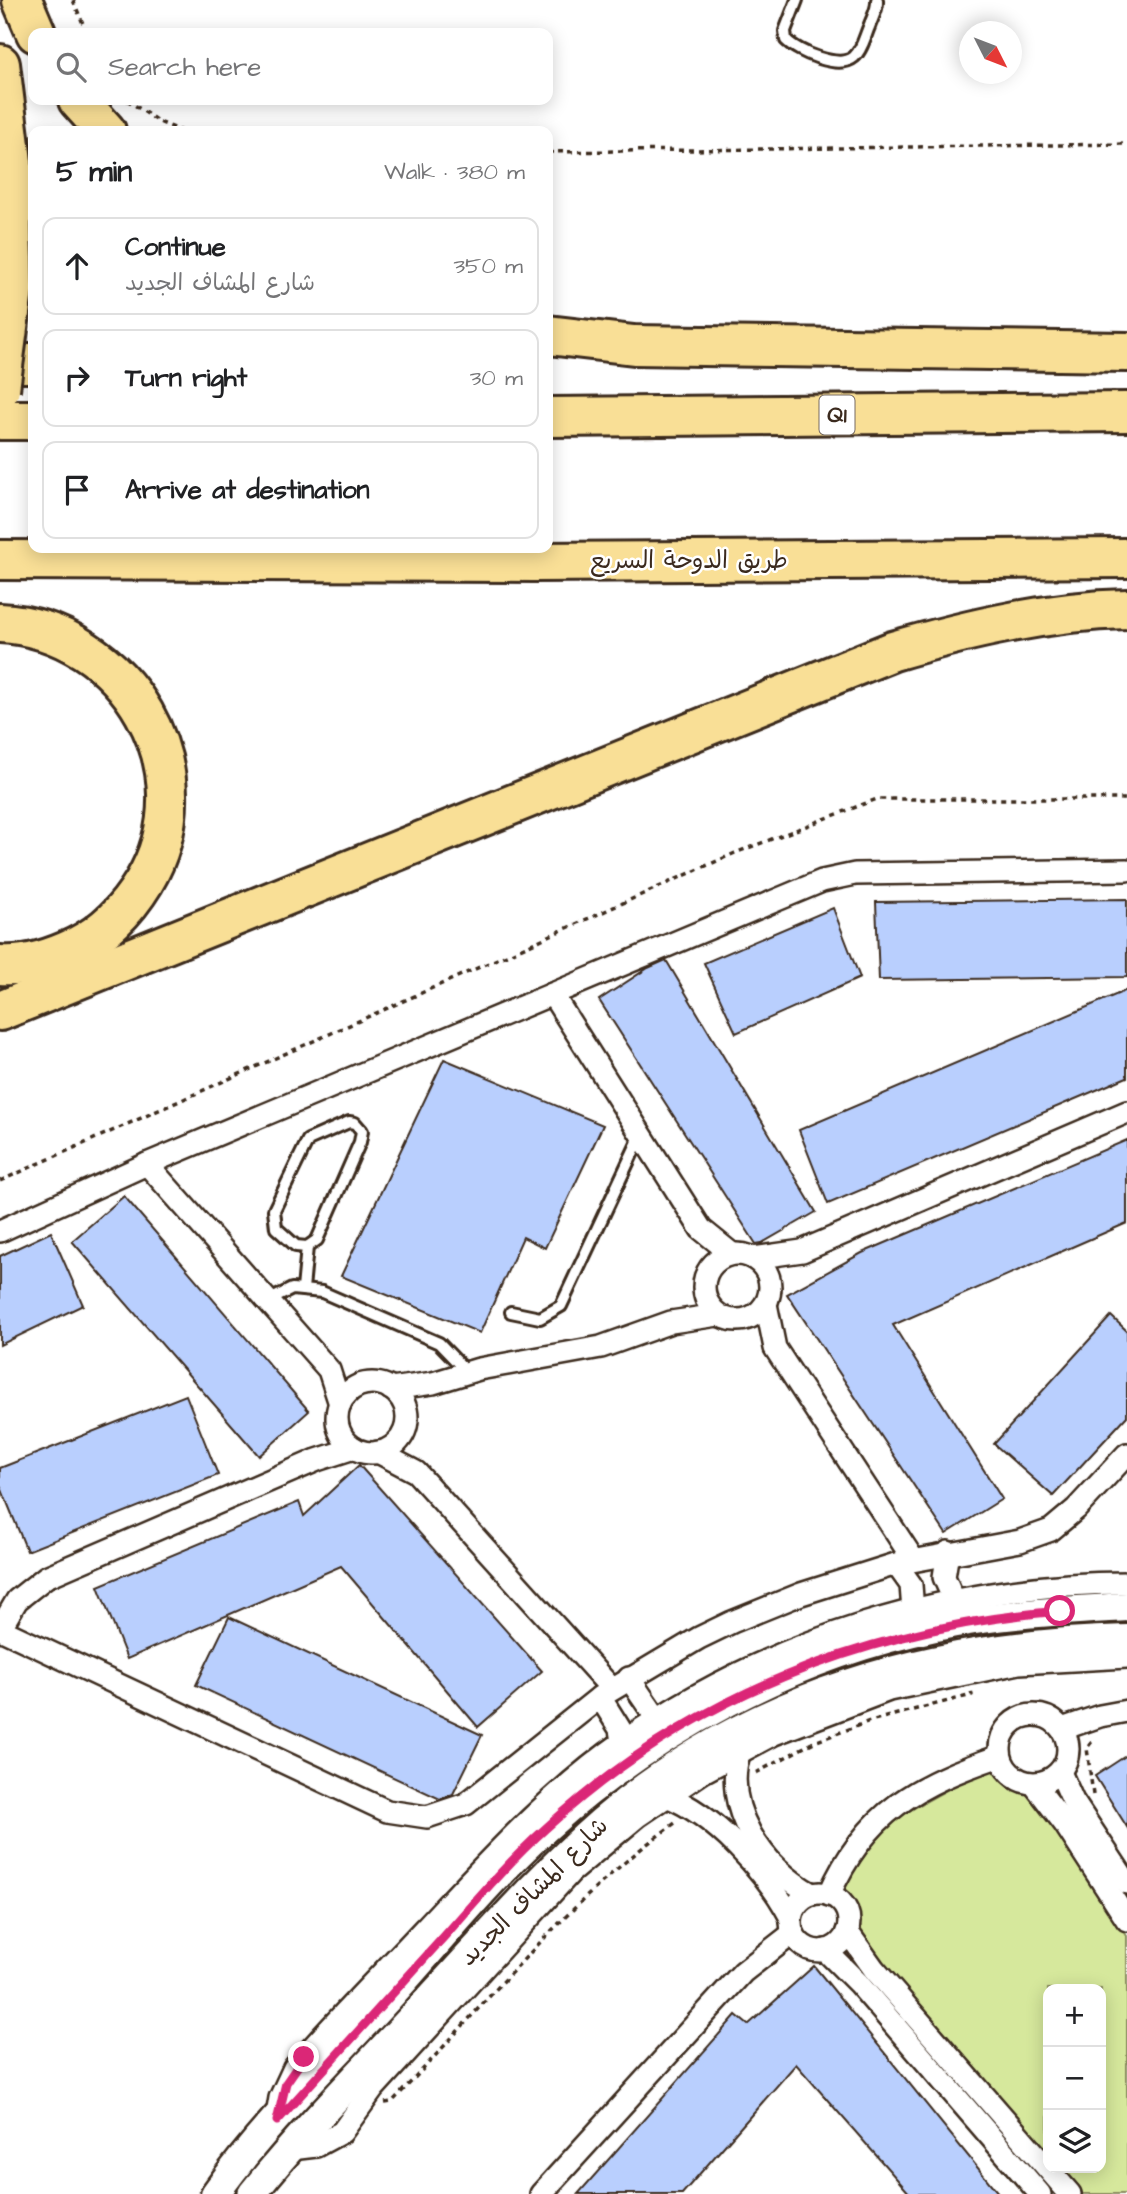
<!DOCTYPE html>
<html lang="en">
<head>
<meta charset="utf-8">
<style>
	body { margin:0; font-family:"Architects Daughter","Playpen Sans Arabic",sans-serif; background:#f2f2f2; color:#202124 }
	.controls { position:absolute; right:21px; bottom:21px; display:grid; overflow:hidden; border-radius:14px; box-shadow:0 4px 18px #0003 }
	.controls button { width:63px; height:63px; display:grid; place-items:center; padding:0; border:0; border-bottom:2px solid #e0e0e0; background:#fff; color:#202124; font:35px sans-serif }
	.compass { position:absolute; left:959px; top:21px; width:63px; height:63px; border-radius:50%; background:#fff; box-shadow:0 4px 18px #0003; rotate:132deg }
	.stop { position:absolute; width:21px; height:21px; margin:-16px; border:5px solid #db2777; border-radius:50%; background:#fff }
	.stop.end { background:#db2777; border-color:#fff; box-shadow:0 2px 7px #0008 }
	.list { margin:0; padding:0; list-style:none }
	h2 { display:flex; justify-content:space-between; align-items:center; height:91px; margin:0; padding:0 28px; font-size:30px }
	h2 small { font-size:23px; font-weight:400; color:#757577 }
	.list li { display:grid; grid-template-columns:46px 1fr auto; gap:21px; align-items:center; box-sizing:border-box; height:98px; margin:0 14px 14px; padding:0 14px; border:2px solid #e0e0e0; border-radius:14px }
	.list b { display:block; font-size:26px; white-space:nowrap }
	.list p { margin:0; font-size:23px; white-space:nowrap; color:#757577 }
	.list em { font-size:23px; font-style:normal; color:#757577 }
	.icon { flex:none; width:38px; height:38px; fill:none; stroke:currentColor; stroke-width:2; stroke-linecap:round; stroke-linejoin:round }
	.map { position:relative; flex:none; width:1127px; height:2194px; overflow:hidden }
	.search { position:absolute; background:#fff; box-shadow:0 4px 18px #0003; left:28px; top:28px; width:525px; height:77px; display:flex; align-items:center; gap:18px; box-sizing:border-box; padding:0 24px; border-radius:14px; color:#757577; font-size:26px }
	.panel { position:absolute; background:#fff; box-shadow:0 4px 18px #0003; left:28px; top:126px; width:525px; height:427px; border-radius:14px }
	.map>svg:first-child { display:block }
</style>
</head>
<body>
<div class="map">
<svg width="1127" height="2194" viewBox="0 0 1127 2194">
	<rect width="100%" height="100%" fill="#fff"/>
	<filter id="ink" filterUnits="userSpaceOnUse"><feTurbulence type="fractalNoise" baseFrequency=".0143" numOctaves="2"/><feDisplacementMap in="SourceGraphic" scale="14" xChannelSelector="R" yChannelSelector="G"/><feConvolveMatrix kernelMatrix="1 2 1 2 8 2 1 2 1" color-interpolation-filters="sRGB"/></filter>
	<g filter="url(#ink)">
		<path fill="#d6e89c" stroke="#88895d" stroke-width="2" d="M990,1766l47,32 90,138v258h-46l-23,-26h43v-179h-53v168c-62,-69 -128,-139 -183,-215 -8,-12 -14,-37 -23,-54l43,-64z"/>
		<g fill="#b9cffe" stroke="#3b2a1e" stroke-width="2">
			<polygon points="1127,899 1127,977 879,980 876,902"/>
			<polygon points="833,908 860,978 736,1033 704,963"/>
			<polygon points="666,960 816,1212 762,1243 756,1244 599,1000 648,968"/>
			<polygon points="1127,990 1127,1077 828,1204 799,1130"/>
			<polygon points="444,1059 603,1125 545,1248 523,1237 480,1333 341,1276"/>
			<polygon points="1127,1140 1127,1223 893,1325 1002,1499 946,1534 787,1294 862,1253"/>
			<polygon points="124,1196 309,1411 259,1456 72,1241"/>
			<polygon points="51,1232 83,1305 0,1345 0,1256"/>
			<polygon points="1111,1316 1127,1331 1127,1416 1053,1496 994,1444"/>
			<polygon points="186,1395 218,1475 27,1551 0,1485 0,1468"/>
			<polygon points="359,1465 542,1671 478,1727 341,1566 127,1659 98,1586 299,1502 304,1516"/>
			<polygon points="229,1617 482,1735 453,1794 440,1799 196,1685"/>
			<polygon points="1127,1755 1127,1827 1095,1776"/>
			<polygon points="814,1966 999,2194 910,2194 796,2064 682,2194 578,2194 736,2015 748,2025"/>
		</g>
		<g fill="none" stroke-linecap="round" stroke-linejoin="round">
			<g stroke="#3b2a1e" stroke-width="16">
				<g id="service">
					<path d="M797,0l-12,31 1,9c12,12 53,30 68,17 8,-7 11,-21 15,-30 3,-9 9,-18 8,-27"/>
					<polygon points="349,1122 355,1123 362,1131 360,1142 317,1240 307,1247 296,1246 276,1228 274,1210 308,1140"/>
					<polyline points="303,1289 307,1247"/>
					<polyline points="268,1301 292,1289 322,1292 439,1343 467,1372"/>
					<polyline points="511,1312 540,1318 561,1306 641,1135"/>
				</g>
			</g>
			<g stroke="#3b2a1e" stroke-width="26">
				<g id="minor">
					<polyline points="552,994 701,1229 732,1254"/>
					<polyline points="147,1164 329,1370 340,1404"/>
					<polyline points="0,1231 147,1164 822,881 855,874 1127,870"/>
					<circle cx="737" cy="1287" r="33"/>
					<polyline points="753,1258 802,1251 1127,1112"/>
					<polyline points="766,1304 775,1348 913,1559"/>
					<circle cx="372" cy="1418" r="35"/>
					<polyline points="391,1389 433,1383 479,1369 601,1347 671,1322 718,1315"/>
					<polyline points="378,1452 416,1472 612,1689"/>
					<polyline points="948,1552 944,1577 954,1600"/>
					<polyline points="896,1564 911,1585 913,1611"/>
					<polyline points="0,1629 387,1811 427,1817 466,1804 600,1697 699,1638 732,1622 801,1594 896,1564 1020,1541 1051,1530 1076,1509 1127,1454"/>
					<polyline points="0,1629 17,1600 46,1577 317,1460 354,1448"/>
					<polyline points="629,1678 657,1719"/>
					<polyline points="600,1697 620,1729 622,1742"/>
					<circle cx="1034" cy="1749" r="34"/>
					<polyline points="1062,1729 1100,1716 1127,1711"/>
					<path d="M740,1751c-19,56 23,117 72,143"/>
					<polyline points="1060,1772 1073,1801 1127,1883"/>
					<polyline points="1034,1784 1064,1823 1127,1920"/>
					<path d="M666,1796c48,18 101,76 125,122"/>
					<circle cx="820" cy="1922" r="29"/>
					<path d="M829,1895c37,-84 89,-111 171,-139"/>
					<polyline points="847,1931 874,1969 1070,2194"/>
					<polyline points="825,1950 858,1983 1040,2194"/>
					<path d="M277,2116l3,-18 14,-30c42,-48 87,-93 130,-139 63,-67 124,-135 200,-188 143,-101 328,-158 503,-158"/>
					<polyline points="291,2149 316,2146 342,2132 373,2089 571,1872 638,1816 703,1772 774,1734 889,1690 1019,1663 1127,1657"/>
					<polyline points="541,2194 743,1972 793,1933"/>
				</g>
			</g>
			<g stroke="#3b2a1e" stroke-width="33">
				<g id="tertiary">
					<path d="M215,2194c51,-72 118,-135 177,-200 50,-55 98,-116 154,-166 109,-98 246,-171 389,-201 64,-13 128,-16 192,-20"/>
					<path d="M252,2194c55,-69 119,-132 179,-197 55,-59 108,-121 170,-175 150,-129 332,-178 526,-183"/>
				</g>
			</g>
			<g stroke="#3b2a1e" stroke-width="44">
				<g id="motorway">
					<polyline points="22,0 36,33"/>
					<polyline points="0,64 14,178 11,226 13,290"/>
					<polyline points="78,100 106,131"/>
					<polyline points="548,335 634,345 1127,352"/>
					<polyline points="0,363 33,363"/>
					<polyline points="548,417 1127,412"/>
					<polyline points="0,420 33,420"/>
					<polyline points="0,560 535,562 1127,558"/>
					<path d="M0,623c126,6 210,148 144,259 -17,28 -38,50 -68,65 -23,11 -50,20 -76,18"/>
					<path d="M0,1011l893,-360c76,-22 154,-40 234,-42"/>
				</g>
			</g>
			<g stroke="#3b2a1e" stroke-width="3.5" stroke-dasharray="5 5" stroke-linecap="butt">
				<polyline points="73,0 87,33"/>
				<polyline points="127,100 159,122 182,131"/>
				<polyline points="548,152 1127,144"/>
				<polyline points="0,1181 735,853 877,799 1127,799"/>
				<polyline points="756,1773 812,1743 870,1721 972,1695 971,1692"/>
				<polyline points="1093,1795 1087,1748 1094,1739"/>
				<path d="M385,2103l7,-1c92,-96 177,-204 286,-281"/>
			</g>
			<use href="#service" stroke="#fff" stroke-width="10"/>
			<use href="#minor" stroke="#fff" stroke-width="21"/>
			<use href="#tertiary" stroke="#fff" stroke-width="28"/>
			<use href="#motorway" stroke="#f9df96" stroke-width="38"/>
			<g stroke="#3b2a1e" stroke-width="44" stroke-linecap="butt">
				<polyline id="motorway-bridge" points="0,389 13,290"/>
			</g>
			<use href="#motorway-bridge" stroke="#f9df96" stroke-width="38"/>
		</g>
	</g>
	<g fill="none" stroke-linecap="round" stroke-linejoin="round" filter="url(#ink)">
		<path stroke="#db2777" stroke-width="9" d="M304,2057l-18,26 -9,38c55,-60 109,-120 163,-180 34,-38 67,-78 105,-112 143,-132 322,-202 515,-218"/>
	</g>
	<g text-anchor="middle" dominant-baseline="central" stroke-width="5" stroke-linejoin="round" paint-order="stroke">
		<rect fill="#fff" stroke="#766a62" stroke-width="2" x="819.5" y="395.5" width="35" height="39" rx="5"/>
		<g font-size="23" font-weight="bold" fill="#3b2a1e">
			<text x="837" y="415">Q1</text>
		</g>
		<g font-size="24" fill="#3b2a1e" stroke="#fff">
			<text x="689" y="561">طريق الدوحة السريع</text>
			<text transform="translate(534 1892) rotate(-45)">شارع المشاف الجديد</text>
		</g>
	</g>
</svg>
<div class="controls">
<button>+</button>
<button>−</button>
<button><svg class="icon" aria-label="layers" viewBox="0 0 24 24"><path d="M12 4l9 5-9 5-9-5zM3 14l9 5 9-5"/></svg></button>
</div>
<svg class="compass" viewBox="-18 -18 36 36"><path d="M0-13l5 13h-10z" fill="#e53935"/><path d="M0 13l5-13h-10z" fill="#757577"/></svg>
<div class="stop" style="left:1060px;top:1611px"></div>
<div class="stop end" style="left:304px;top:2057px"></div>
<div class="search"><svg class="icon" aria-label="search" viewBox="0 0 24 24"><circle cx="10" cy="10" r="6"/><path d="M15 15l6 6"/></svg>Search here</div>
<section class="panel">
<h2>5 min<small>Walk · 380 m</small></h2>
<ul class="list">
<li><svg class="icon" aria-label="ahead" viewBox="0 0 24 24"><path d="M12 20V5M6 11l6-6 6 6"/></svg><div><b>Continue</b><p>شارع المشاف الجديد</p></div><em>350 m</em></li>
<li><svg class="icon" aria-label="right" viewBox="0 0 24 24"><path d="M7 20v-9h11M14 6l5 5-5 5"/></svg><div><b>Turn right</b></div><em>30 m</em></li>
<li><svg class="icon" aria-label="arrive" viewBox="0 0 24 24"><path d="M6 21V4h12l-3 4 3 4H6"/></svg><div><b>Arrive at destination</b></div></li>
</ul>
</section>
</div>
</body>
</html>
